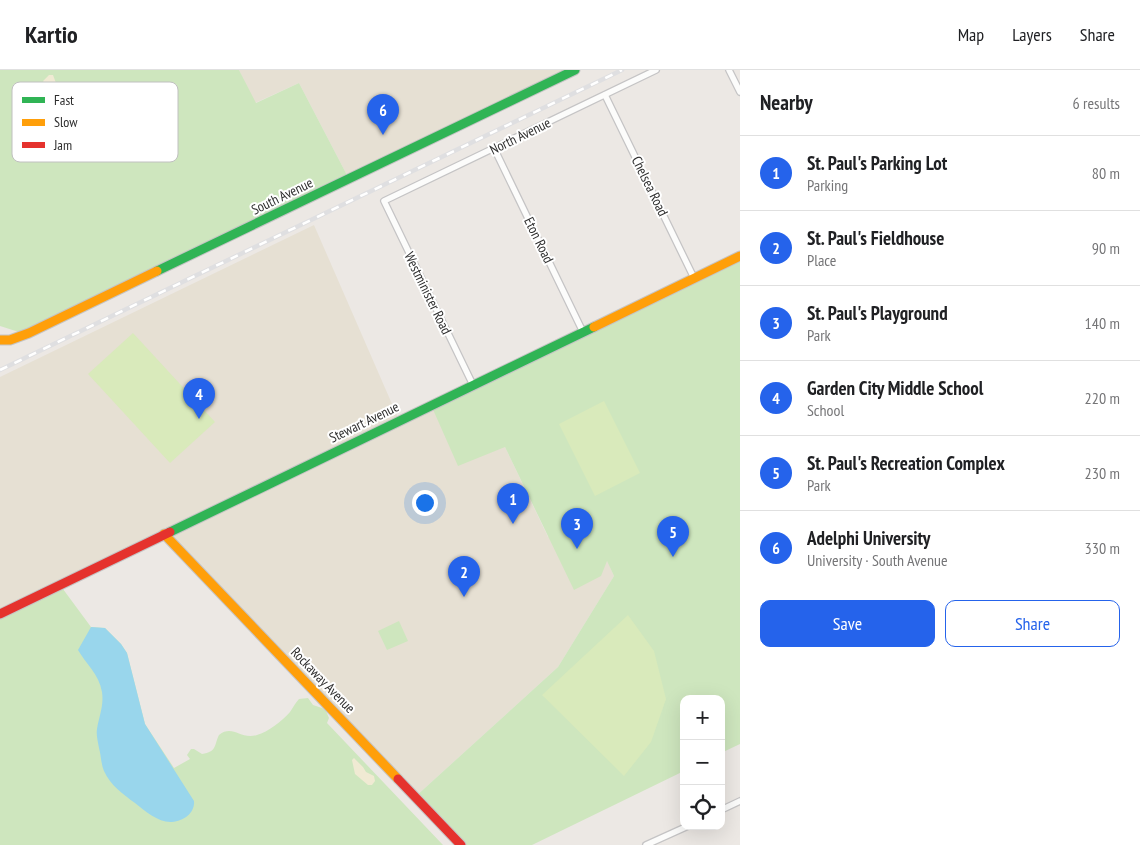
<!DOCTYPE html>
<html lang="en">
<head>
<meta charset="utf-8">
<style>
	body { margin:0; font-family:"PT Sans Narrow",sans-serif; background:#f2f2f2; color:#202124 }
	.controls { position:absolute; right:15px; bottom:15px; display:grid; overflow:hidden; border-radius:10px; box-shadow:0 5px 20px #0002 }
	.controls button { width:45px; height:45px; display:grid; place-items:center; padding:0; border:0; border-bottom:1px solid #e0e0e0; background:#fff; color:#202124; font:25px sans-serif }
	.you { position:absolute; left:424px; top:432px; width:18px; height:18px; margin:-12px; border:4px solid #fff; border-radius:50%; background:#1a73e8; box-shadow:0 0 0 8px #1a73e833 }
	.badge { display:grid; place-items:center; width:32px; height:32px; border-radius:50%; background:#2563eb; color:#fff; font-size:16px; font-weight:700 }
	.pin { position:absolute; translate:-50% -41px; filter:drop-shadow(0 1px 2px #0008) }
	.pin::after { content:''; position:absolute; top:26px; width:18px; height:15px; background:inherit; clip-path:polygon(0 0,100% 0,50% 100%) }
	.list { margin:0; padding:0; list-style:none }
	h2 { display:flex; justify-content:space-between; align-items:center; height:65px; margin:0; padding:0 20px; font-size:21px }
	h2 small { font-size:16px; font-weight:400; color:#757577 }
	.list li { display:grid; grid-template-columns:32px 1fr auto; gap:15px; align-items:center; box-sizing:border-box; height:75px; padding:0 20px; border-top:1px solid #e0e0e0 }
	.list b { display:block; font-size:19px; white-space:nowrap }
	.list p { margin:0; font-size:16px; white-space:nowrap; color:#757577 }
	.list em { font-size:16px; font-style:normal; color:#757577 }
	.actions { display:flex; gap:10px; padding:15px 20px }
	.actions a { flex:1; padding:11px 0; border:1px solid #2563eb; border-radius:10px; text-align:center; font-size:18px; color:#2563eb }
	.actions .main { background:#2563eb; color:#fff }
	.icon { flex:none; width:28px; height:28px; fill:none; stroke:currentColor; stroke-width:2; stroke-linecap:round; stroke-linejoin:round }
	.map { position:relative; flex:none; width:740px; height:775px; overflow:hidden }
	header { display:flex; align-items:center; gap:30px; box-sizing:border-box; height:70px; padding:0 25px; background:#fff; border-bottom:1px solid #e0e0e0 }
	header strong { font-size:24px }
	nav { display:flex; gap:28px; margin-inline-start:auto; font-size:18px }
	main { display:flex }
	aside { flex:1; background:#fff }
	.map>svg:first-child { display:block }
</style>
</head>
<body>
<header>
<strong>Kartio</strong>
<nav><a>Map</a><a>Layers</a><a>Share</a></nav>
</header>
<main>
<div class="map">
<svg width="740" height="775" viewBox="0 0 740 775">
	<rect width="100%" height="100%" fill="#ece8e4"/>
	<g fill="#e6e0d3">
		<polygon points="239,0 575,0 349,109 299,13 255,33"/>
		<polygon points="314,155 399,350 431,335 505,377 548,467 588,448 614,506 558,597 415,727 165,464 0,544 0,307"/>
	</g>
	<g fill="#cee6be">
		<polygon points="0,0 239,0 256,33 299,13 349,109 22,263 0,256"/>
		<polygon points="740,186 740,674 721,683 721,629 684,629 684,701 532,775 461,775 415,727 558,597 614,506 607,491 601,506 574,520 505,377 458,396 431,335"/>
		<path d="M60,515l31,42 14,1 16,16 6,9 18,71 29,44 16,-9 -3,-4 4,-6h3l8,5c15,-2 12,-9 17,-19 14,-11 21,5 38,0 11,-3 25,-14 33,-23 3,-4 5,-9 9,-13l9,-1 5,7 9,3 4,3 3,7 -2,5 116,122h-443v-231z"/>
		<polygon points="399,551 408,571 387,580 378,561"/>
	</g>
	<g fill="#f0ead3">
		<path d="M49,5h4l3,8 3,4 9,3 9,10 2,4 -2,2 -7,1c-5,-12 -21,-15 -27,-26z"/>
		<polygon points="354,688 363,697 366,702 374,706 375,711 372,715 368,715 355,704 352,690"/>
	</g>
	<g fill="#d9eabb">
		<polygon points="133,263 215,352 170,393 88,304"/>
		<polygon points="604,331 640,403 595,426 559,354"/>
		<polygon points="628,545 654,581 666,629 651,672 624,706 542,625"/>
	</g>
	<path fill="#99d6ec" d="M91,557l14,1 16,16 6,9 18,71 49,77c1,12 -10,20 -22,21 -13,1 -27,-11 -37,-19 -11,-8 -25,-18 -31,-32 -3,-7 -3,-16 -5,-23 -1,-6 -3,-13 -2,-19 2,-13 7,-23 5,-37 -3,-18 -16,-28 -24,-42z"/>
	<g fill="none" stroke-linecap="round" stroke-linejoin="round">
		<g stroke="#c5c4c5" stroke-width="8">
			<g id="street">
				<polyline points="729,0 740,22"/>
				<polyline points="605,25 694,208"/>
				<polyline points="494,78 583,262"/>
				<polyline points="473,315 384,131 656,0"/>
				<polyline points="721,740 740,731"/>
				<polyline points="646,775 688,756"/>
			</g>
		</g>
		<g stroke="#c5c4c5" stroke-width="11">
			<g id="fast">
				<polyline points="157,201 575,0"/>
				<polyline points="170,462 594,257"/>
			</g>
		</g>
		<g stroke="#c5c4c5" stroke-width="11">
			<g id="slow">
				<polyline points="594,257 740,186"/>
				<polyline points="0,270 10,270 29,263 157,201"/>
				<polyline points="164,464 398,709"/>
			</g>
		</g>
		<g stroke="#c5c4c5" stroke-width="11">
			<g id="jam">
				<polyline points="0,544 170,462"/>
				<polyline points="398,709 461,775"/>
			</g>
		</g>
		<use href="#street" stroke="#fcfcfb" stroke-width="5.5"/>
		<use href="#fast" stroke="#30b455" stroke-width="9"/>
		<use href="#slow" stroke="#ff9f0a" stroke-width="9"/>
		<use href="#jam" stroke="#e5322d" stroke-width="9"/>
		<g stroke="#dfdfe1" stroke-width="4.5">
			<polyline id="rail" points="0,300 622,0"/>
		</g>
		<use href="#rail" stroke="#fff" stroke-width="2.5" stroke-dasharray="8" stroke-linecap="butt"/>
	</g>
	<g text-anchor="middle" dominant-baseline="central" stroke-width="4" stroke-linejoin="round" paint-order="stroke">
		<g font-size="14" fill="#2e2e2e" stroke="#fff">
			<text transform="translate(520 66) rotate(-26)">North Avenue</text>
			<text transform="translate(650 116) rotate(64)">Chelsea Road</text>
			<text transform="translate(282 126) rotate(-26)">South Avenue</text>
			<text transform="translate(539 170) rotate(64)">Eton Road</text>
			<text transform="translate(428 223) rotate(64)">Westminister Road</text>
			<text transform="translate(364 352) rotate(-26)">Stewart Avenue</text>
			<text transform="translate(323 610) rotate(46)">Rockaway Avenue</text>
		</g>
	</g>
	<rect x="12" y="12" width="166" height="80" rx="8" fill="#fff" stroke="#c0c0c0" stroke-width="1"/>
	<rect x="22" y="27" width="23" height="6" fill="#30b455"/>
	<rect x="22" y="49" width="23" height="7" fill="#ff9f0a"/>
	<rect x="22" y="72" width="23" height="6" fill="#e5322d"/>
	<g font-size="14" fill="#2e2e2e">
		<text x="54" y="35">Fast</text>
		<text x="54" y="57">Slow</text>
		<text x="54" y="80">Jam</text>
	</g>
</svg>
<div class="controls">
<button>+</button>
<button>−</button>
<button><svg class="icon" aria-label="locate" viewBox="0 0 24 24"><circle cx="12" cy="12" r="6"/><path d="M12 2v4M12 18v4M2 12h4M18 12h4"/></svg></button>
</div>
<div class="you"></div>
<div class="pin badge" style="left:513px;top:454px">1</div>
<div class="pin badge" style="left:464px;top:527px">2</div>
<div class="pin badge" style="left:577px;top:479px">3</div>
<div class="pin badge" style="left:199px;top:349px">4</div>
<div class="pin badge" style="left:673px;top:487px">5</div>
<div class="pin badge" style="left:383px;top:65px">6</div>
</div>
<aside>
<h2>Nearby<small>6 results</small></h2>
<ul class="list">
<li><span class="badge">1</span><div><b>St. Paul's Parking Lot</b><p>Parking</p></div><em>80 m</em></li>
<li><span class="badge">2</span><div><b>St. Paul's Fieldhouse</b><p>Place</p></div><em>90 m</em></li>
<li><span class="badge">3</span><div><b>St. Paul's Playground</b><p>Park</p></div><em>140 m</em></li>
<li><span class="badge">4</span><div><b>Garden City Middle School</b><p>School</p></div><em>220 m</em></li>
<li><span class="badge">5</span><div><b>St. Paul's Recreation Complex</b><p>Park</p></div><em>230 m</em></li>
<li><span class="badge">6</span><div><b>Adelphi University</b><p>University · South Avenue</p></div><em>330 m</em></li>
</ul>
<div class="actions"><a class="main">Save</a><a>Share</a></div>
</aside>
</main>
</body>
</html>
